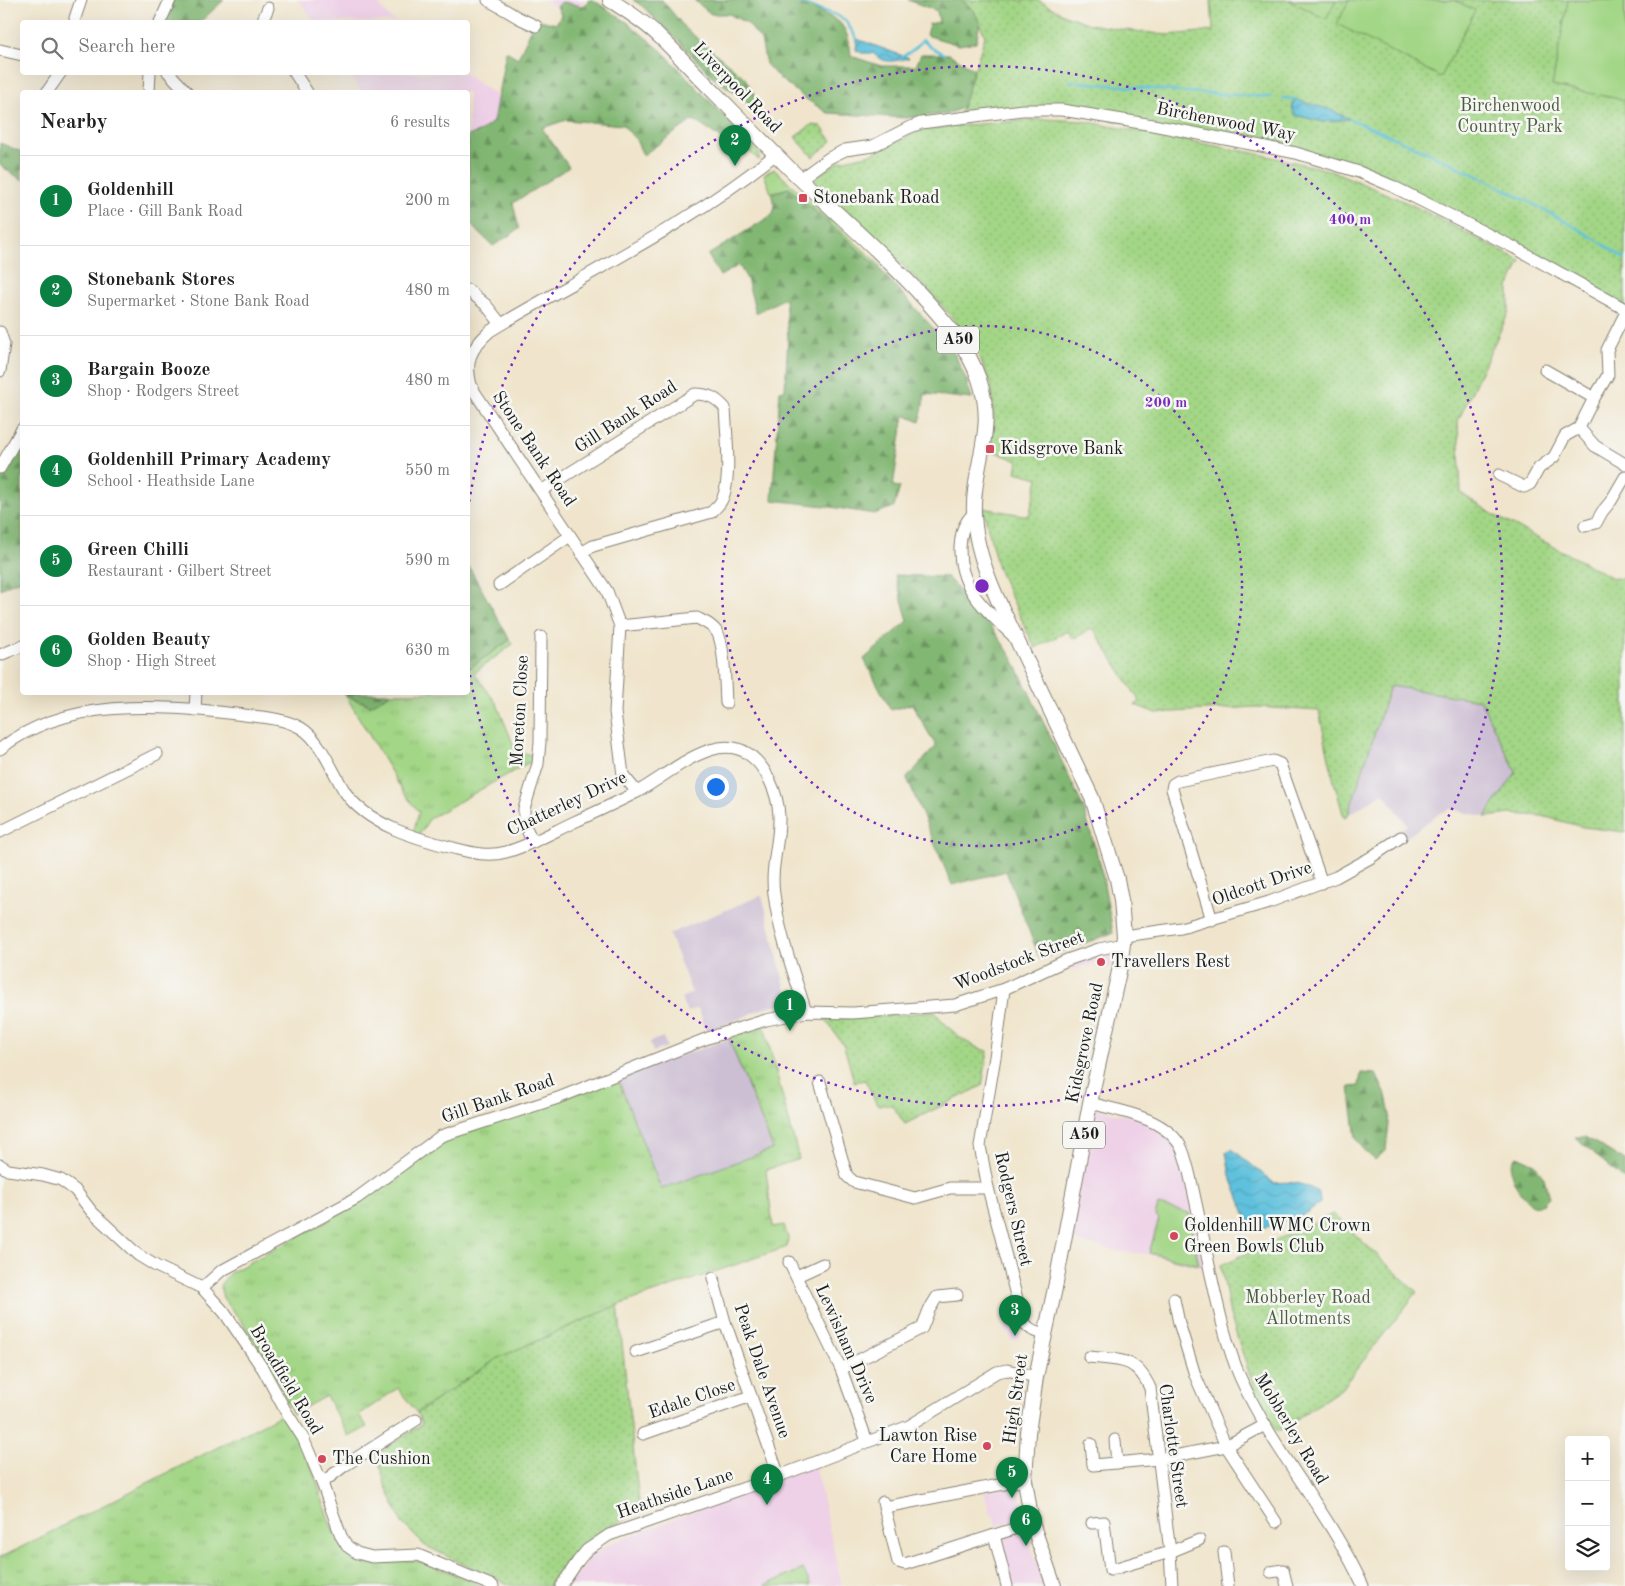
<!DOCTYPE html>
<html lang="en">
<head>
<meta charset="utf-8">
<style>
	body { margin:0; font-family:"Old Standard TT",serif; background:#f2f2f2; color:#222 }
	.controls { position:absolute; right:15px; bottom:15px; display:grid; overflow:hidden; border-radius:5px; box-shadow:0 5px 20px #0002 }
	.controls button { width:45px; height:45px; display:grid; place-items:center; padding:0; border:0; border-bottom:1px solid #e0e0e0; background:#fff; color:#222; font:25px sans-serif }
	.you { position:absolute; left:715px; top:786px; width:18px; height:18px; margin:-12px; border:4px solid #fff; border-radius:50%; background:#1a73e8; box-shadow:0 0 0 8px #1a73e833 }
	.badge { display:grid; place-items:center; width:32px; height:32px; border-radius:50%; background:#0b8043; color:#fff; font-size:16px; font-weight:700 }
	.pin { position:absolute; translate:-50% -41px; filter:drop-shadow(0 1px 2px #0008) }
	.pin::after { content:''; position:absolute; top:26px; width:18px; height:15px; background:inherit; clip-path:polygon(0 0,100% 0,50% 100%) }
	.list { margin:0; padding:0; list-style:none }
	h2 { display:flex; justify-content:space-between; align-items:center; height:65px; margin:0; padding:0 20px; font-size:21px }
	h2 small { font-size:16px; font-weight:400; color:#767676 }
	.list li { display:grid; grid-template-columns:32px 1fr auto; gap:15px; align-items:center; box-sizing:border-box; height:90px; padding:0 20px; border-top:1px solid #e0e0e0 }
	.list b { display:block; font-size:19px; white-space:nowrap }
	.list p { margin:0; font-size:16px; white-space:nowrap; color:#767676 }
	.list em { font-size:16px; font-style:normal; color:#767676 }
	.icon { flex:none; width:28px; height:28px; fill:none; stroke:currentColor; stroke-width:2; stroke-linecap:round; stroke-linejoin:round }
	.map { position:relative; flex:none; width:1625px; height:1586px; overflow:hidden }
	.search { position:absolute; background:#fff; box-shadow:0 5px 20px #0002; left:20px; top:20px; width:450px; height:55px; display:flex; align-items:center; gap:12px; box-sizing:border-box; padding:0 18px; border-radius:5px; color:#767676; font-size:19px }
	.panel { position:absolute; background:#fff; box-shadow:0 5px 20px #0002; left:20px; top:90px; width:450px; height:605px; border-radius:5px }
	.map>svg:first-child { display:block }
</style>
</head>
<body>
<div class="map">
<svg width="1625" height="1586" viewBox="0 0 1625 1586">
	<defs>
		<pattern id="grass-tufts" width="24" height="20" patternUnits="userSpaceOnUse" patternTransform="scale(1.25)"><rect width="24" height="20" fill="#a3d686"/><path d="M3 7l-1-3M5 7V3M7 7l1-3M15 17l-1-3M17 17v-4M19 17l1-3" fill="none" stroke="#8cb773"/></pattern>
		<pattern id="forest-firs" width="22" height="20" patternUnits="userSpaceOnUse" patternTransform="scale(1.25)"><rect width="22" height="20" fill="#82b773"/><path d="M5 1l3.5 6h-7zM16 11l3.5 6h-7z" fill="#6a945e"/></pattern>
		<pattern id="park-dots" width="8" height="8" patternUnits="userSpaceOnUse" patternTransform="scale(1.25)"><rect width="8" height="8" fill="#a3d686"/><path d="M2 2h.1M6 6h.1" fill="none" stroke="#8cb773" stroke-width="1.8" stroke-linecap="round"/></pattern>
		<pattern id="water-waves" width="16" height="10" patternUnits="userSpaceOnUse" patternTransform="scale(1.25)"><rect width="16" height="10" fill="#5fc1dd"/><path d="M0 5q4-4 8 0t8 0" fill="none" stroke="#52a5bd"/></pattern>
	</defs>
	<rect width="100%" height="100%" fill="#f6f6f2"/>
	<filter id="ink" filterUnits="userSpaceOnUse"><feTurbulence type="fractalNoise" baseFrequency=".02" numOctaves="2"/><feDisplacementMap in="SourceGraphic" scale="10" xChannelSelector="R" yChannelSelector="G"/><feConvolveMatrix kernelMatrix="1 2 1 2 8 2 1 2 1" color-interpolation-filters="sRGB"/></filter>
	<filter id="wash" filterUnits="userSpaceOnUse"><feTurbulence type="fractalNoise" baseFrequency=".0096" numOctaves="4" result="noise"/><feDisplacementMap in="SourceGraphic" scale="20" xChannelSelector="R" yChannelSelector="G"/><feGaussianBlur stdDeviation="1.12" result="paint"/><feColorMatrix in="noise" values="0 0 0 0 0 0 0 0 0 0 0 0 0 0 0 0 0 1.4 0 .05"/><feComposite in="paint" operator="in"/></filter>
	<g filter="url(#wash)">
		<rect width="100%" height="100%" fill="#f0e5cc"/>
		<g fill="#eed0e7">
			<polygon points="299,0 375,0 390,18 396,22 315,22"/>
			<polygon points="545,0 584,0 573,18"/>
			<polygon points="348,73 465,73 498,97 493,122 481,131 468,136 468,92 362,92"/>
			<polygon points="1106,954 1117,954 1114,968 1093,964 1067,971 1069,965"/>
			<polygon points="1093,1108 1140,1119 1165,1136 1175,1146 1180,1155 1194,1217 1204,1268 1147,1254 1123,1252 1070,1240"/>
			<polygon points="1011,1308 1018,1326 1019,1339 1011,1341 1009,1333 1006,1333 1000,1311"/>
			<polygon points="815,1465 842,1586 569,1586 593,1555 607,1545"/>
			<polygon points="1018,1486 1023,1508 1022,1515 1019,1519 996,1526 994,1516 991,1515 984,1491"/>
			<polygon points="1027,1531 1033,1553 1046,1586 1010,1586 999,1539"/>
		</g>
		<g fill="#ccbed3">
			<polygon points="1390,686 1481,700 1516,772 1485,817 1451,809 1440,813 1403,840 1397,832 1408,825 1383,793 1348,815"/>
			<polygon points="762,895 789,1003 770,1006 707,1032 698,1008 687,1012 681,998 692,993 669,934"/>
			<polygon points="663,1037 667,1047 653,1052 650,1042"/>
			<polygon points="729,1039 774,1149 660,1189 618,1079 655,1064"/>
		</g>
		<g fill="url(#grass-tufts)" stroke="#607951">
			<polygon points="743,136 760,154 759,160 745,148 743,150 738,144 734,146 730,144"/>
			<polygon points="774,169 880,265 879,268 789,188 771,193 764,174"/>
			<polygon points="510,640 513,644 474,673 497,704 516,751 539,757 538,764 528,763 430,818 417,838 412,836 419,812 403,792 346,696 371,705 392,693 468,692 468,669"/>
			<polygon points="764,1026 799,1159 766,1170 773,1227 784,1225 788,1237 787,1247 618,1305 498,1358 417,1413 398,1388 359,1415 367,1427 349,1437 326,1396 293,1414 269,1363 242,1322 223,1298 220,1285 230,1273 327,1221 440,1142 618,1079 661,1189 773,1149 729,1039"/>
			<path d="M283,1414c12,19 23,39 31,60 10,25 19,80 47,89 20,6 41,-6 60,-1 18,4 43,17 60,24h-481v-28z"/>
		</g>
		<g fill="url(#forest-firs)" stroke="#4f6a48">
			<polygon points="170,0 224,0 200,22 160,22"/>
			<polygon points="590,0 593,0 627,22 663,52 743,136 730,144 693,120 643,155 636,140 623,125 566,120 542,128 569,167 513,203 519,229 493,246 468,222 468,136 481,131 493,122 506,51 518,58 536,19 556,24 561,15 557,6 562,2 582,6"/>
			<polygon points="633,0 662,0 686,29 745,78 761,107 754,112 742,97 716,80 673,36 642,6"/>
			<path d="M694,0h97c10,3 41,16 48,22 9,9 11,22 12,34l30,10h35l5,-12h28l25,15 -12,39 -15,6 -41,4 -78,-5 -22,-14 -28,-22 -12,-13 -5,-24 -13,-16 -19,-10h-18z"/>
			<polygon points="908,0 962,0 974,10 980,22 976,42 959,45 926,35 929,24 939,22 937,11"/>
			<polygon points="0,143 22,152 22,180 0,165"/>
			<polygon points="789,188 879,268 933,328 955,355 966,379 972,399 925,394 920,422 904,415 893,486 900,487 894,507 874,514 825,506 772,500 780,391 785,390 788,338 785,298 756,313 747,279 739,265 720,276 708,255 772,215 775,208 771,193"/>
			<polygon points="22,430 22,581 14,582 0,589 0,468"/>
			<polygon points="468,565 510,640 468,669"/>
			<polygon points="895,575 947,577 990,625 1012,657 1050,736 1083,807 1101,867 1113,933 1040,959 1006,871 952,885 907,778 936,746 912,704 891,710 864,659 908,621"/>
			<polygon points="343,693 392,693 371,705 346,696"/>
			<polygon points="1361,1073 1376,1074 1386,1095 1390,1115 1386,1150 1375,1160 1364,1150 1356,1138 1349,1087 1359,1086"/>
			<polygon points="1575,1137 1586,1137 1625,1161 1625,1180"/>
			<path d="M1517,1156l18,8 9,14 5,20 -6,6 -10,2c-12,-12 -32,-33 -16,-50z"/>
		</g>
		<g fill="url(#park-dots)" stroke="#607951">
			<polygon points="962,0 1038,0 1065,15 1090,24 1119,29 1167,35 1213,31 1211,0 1625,0 1625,309 1392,186 1313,158 1058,110 959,118 985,36 974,10"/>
			<path d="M1045,119l38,2 176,33 74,17 77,33 111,57 -12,26v25l-51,109 3,72 33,22 119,63 12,1v253l-42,-5 -41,-11 -31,-2 -26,3 31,-45 -36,-72 -90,-14 -42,129 -4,2 -10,-35 -15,-71 -63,-4 -100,6 -21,-8 5,-3 -47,-74 -20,11 -5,-8 -33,17 -37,-79 -15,-61 46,8 9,-38 -22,-6 2,-11 -28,-11c3,-26 7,-49 -3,-75 -16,-43 -56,-82 -89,-114 -28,-28 -56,-55 -85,-82l27,-18 31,-7 49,-23 34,-5z"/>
			<polygon points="811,125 821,126 832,141 813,157 795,137"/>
			<path d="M934,1011c14,17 32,35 54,40l-6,35 -77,38 -13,-19h-15l-12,-25 -11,2 -10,-36 -19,-27 65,-3z"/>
			<polygon points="1333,1214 1417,1292 1341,1389 1277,1432 1260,1402 1247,1367 1230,1315 1221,1265"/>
			<polygon points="618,1305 640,1512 597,1533 551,1586 512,1586 463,1564 424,1545 402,1523 385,1484 377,1454 422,1424 417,1413 498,1358"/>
		</g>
		<g fill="#a3d686" stroke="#607951">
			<polygon points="1289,0 1336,0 1326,19"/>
			<polygon points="1349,0 1454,0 1475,10 1441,77 1337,24"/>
			<polygon points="1568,0 1625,0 1625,100 1552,86"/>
			<polygon points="1158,1205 1189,1213 1199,1265 1149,1253 1159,1219 1155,1216"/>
			<polygon points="803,1569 811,1586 764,1586"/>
		</g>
		<g fill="url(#water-waves)" stroke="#3e6e7c">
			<path d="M857,39l46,17 6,2c-15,3 -24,7 -36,-5h-11l-6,-3z"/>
			<polygon points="1294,99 1331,110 1350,119 1323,122 1295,115 1292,107"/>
			<path d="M1232,1149l42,34c17,-2 31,0 45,10l1,10 -20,14 -17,4 -19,7 -14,-2 -20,-51 -4,-23z"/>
		</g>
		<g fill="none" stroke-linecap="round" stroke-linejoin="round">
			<g stroke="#5fc1dd" stroke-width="2.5">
				<polyline points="792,0 836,15 845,20 857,39"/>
				<polyline points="903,56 913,50 923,40 930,47 944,54"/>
				<polyline points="1069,81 1185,92 1271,97"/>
				<polyline points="1283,98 1294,99"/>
				<path d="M1350,119c62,26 124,53 183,85 32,17 63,34 92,55"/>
			</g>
		</g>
	</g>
	<g filter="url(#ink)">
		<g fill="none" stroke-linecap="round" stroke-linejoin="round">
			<g stroke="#868074" stroke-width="13">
				<g id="minor">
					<polyline points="488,0 519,18 536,26"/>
					<polyline points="75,18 81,0"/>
					<polyline points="160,22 170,0"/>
					<polyline points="262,22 268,8"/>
					<polyline points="0,50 22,55"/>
					<polyline points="168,72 187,92"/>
					<polyline points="294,72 307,92"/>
					<polyline points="47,92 61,72"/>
					<polyline points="149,92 150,72"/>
					<polyline points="800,179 829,158 845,150 873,146 908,128 921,123 1022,110 1062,110 1153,125 1296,153 1359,172 1392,186 1515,248 1625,309"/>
					<polyline points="468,290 486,305 501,324"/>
					<polyline points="0,332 4,344 0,371"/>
					<polyline points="1545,370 1594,398"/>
					<polyline points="1579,428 1595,446 1625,464"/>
					<polyline points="0,468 22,429"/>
					<polyline points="1499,475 1524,487 1530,484 1539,468 1554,457 1565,436 1579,428 1594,398 1608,375 1607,350 1625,314"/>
					<path d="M541,491l154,-97c14,0 21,4 30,14 1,23 8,77 -5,95 -2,3 -6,6 -8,9l-119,34 -12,7"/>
					<path d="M974,513c-11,10 -13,20 -14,35 -1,41 26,62 53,88"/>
					<polyline points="1585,526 1596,523 1602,512 1611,501 1625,477"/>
					<polyline points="499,585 570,536"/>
					<path d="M620,626l77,-8c8,4 15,7 20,14 8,13 8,54 9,71"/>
					<polyline points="0,655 22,646"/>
					<polyline points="195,710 196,692"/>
					<path d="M0,749c66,-52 158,-44 236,-35 21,3 46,3 65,14 20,12 32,45 44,64 23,34 74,47 112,57 16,4 32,8 49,3 23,-6 45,-19 66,-29 22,-10 44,-20 65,-31 23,-13 48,-34 73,-42 13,-4 26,-4 37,3 20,13 31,41 32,63 1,26 -9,51 -5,78 5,40 20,79 32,118"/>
					<path d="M637,792l-14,-17 -8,-63 5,-86 -13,-35 -135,-203c-8,-26 -2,-39 18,-57 26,-16 53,-31 80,-46 71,-40 142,-79 206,-131"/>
					<polyline points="0,832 157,754"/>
					<polyline points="533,842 524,824 524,809 538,764 540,742 541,637"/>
					<polyline points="1212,920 1172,789 1173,784 1178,781 1273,761 1280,764 1322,883"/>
					<polyline points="1124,936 1181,928 1269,902 1336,877 1370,858 1401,837"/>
					<path d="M1004,989l-8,62 -16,95 8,42 34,130c5,11 12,13 22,16"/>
					<polyline points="820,1082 847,1176 854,1182 915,1198 950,1188 988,1188"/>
					<path d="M1090,1103c31,8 77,15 92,46 3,7 5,16 7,23 8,34 15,69 22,103 8,35 15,69 29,102 33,74 89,135 123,209"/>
					<polyline points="0,1165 8,1170 43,1175 61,1180 75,1190 92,1212 138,1255 156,1266 202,1288 224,1312 263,1369 285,1410 303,1438 322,1483 341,1536 347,1546 357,1553 372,1557 418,1555 493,1586"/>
					<polyline points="789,1262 841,1369 867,1441"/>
					<polyline points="797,1276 823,1264"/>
					<polyline points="713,1278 725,1322 779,1476"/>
					<polyline points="202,1288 221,1271 357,1198 441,1136 558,1098 708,1038 766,1020 806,1012 853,1013 955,1005 1004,989 1067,960 1099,949 1124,944"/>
					<polyline points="1174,1299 1179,1323 1195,1375 1226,1446 1276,1522"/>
					<polyline points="636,1352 725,1322"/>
					<path d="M1089,1357c31,3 47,0 61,31l20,164 2,34"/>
					<polyline points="841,1369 922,1328 929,1310 937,1297 957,1295"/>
					<polyline points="643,1434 751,1396"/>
					<polyline points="1115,1440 1117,1463"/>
					<polyline points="1091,1444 1093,1465 1159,1459 1226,1446 1265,1425"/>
					<polyline points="322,1483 344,1466 416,1420"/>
					<polyline points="883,1502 898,1562 905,1564 1032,1523"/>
					<polyline points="885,1507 1025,1480"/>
					<polyline points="1092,1523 1104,1522 1110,1570 1170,1552 1199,1540"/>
					<polyline points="994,1535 1007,1586"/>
					<polyline points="1224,1552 1228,1586"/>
					<polyline points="1271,1572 1283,1570 1287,1586"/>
					<polyline points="561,1586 578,1561 587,1550 609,1535 779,1476 909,1426 997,1372 1007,1370 1036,1377"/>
				</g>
			</g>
			<g stroke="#868074" stroke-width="16">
				<path id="major" d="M610,0c17,11 35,22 49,36 16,15 30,31 45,46 29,29 57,58 86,87 43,42 90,81 131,126 23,25 47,52 58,84 15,45 1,68 -4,112 -5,37 7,73 22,107l95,200 25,81 4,21 3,36 -4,31 -30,136 -35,185 -19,89 -8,56 -3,47 7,43 22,63"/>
			</g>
			<use href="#minor" stroke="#fff" stroke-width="11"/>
			<use href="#major" stroke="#fff" stroke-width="14"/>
		</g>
	</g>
	<g fill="none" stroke="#7b2cbf" stroke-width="2.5" stroke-dasharray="2.5 5">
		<circle cx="982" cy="586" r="260"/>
		<path d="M468 509A520 520 0 1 1 468 663"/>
	</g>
	<g fill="#d1495b" stroke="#f6f6f2" stroke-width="2">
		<rect x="798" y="193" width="10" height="10" rx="2.5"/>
		<rect x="985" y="444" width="10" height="10" rx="2.5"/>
		<circle cx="1101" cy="962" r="5"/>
		<circle cx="1174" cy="1236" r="5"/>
		<circle cx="987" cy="1446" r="5"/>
		<circle cx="322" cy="1459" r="5"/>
	</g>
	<g text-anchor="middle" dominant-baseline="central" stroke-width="5" stroke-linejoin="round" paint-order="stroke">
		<g fill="#f6f6f2" stroke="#5d5d5c" stroke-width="1">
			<rect x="937" y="326.5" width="42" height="27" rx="4"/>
			<rect x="1063" y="1121.5" width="42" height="27" rx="4"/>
		</g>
		<g font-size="16" font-weight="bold" fill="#1c1c1c">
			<text x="958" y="340">A50</text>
			<text x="1084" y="1135">A50</text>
		</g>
		<g font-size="18" fill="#1c1c1c" stroke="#f6f6f2">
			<text transform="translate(737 88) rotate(46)">Liverpool Road</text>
			<text transform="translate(1226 122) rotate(11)">Birchenwood Way</text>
			<text transform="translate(626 417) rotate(-33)">Gill Bank Road</text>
			<text transform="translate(534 449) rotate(56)">Stone Bank Road</text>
			<text transform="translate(520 711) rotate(-87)">Moreton Close</text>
			<text transform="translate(567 804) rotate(-25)">Chatterley Drive</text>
			<text transform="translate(1262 884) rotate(-19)">Oldcott Drive</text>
			<text transform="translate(1019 961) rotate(-21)">Woodstock Street</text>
			<text transform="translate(1085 1043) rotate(-78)">Kidsgrove Road</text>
			<text transform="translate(498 1099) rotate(-19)">Gill Bank Road</text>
			<text transform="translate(1013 1209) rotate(77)">Rodgers Street</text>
			<text transform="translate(846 1344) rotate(66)">Lewisham Drive</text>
			<text transform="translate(762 1371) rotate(71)">Peak Dale Avenue</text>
			<text transform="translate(286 1380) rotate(59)">Broadfield Road</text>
			<text transform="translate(692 1399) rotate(-19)">Edale Close</text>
			<text transform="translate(1016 1399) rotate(-82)">High Street</text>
			<text transform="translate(1291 1429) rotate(59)">Mobberley Road</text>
			<text transform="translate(1173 1446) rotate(82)">Charlotte Street</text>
			<text transform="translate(675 1494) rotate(-19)">Heathside Lane</text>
		</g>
		<g font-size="18" fill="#4b5d41" stroke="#f6f6f2">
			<text x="1510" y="106">Birchenwood<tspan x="1510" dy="21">Country Park</tspan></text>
			<text x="1308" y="1298">Mobberley Road<tspan x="1308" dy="21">Allotments</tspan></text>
		</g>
		<g font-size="18" fill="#1c1c1c" stroke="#f6f6f2" text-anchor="start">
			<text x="813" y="198">Stonebank Road</text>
			<text x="1000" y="449">Kidsgrove Bank</text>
			<text x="1111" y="962">Travellers Rest</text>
			<text x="1184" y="1226">Goldenhill WMC Crown<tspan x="1184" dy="21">Green Bowls Club</tspan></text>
			<text x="977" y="1436" text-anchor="end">Lawton Rise<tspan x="977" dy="21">Care Home</tspan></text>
			<text x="332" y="1459">The Cushion</text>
		</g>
	</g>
	<circle cx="982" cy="586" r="8" fill="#7b2cbf" stroke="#f6f6f2" stroke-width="2.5"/>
	<g font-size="15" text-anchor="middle" font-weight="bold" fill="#7b2cbf" stroke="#f6f6f2" stroke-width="5" stroke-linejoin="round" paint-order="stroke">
		<text x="1350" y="224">400 m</text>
		<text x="1166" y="407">200 m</text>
	</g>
</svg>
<div class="controls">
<button>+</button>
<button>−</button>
<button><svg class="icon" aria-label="layers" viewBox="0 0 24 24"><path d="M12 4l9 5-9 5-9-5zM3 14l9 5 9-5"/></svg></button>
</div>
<div class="you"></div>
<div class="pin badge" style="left:790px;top:1031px">1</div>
<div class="pin badge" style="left:735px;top:166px">2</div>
<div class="pin badge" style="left:1015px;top:1336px">3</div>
<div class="pin badge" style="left:767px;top:1505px">4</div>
<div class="pin badge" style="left:1012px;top:1498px">5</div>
<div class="pin badge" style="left:1026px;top:1546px">6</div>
<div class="search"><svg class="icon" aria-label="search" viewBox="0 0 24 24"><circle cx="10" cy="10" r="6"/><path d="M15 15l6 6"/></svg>Search here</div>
<section class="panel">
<h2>Nearby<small>6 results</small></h2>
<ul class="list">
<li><span class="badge">1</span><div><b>Goldenhill</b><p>Place · Gill Bank Road</p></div><em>200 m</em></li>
<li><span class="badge">2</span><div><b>Stonebank Stores</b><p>Supermarket · Stone Bank Road</p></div><em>480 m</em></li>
<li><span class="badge">3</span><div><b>Bargain Booze</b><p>Shop · Rodgers Street</p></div><em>480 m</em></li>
<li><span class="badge">4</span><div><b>Goldenhill Primary Academy</b><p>School · Heathside Lane</p></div><em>550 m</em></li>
<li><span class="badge">5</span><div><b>Green Chilli</b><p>Restaurant · Gilbert Street</p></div><em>590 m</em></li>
<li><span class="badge">6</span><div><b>Golden Beauty</b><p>Shop · High Street</p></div><em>630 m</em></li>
</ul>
</section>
</div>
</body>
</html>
